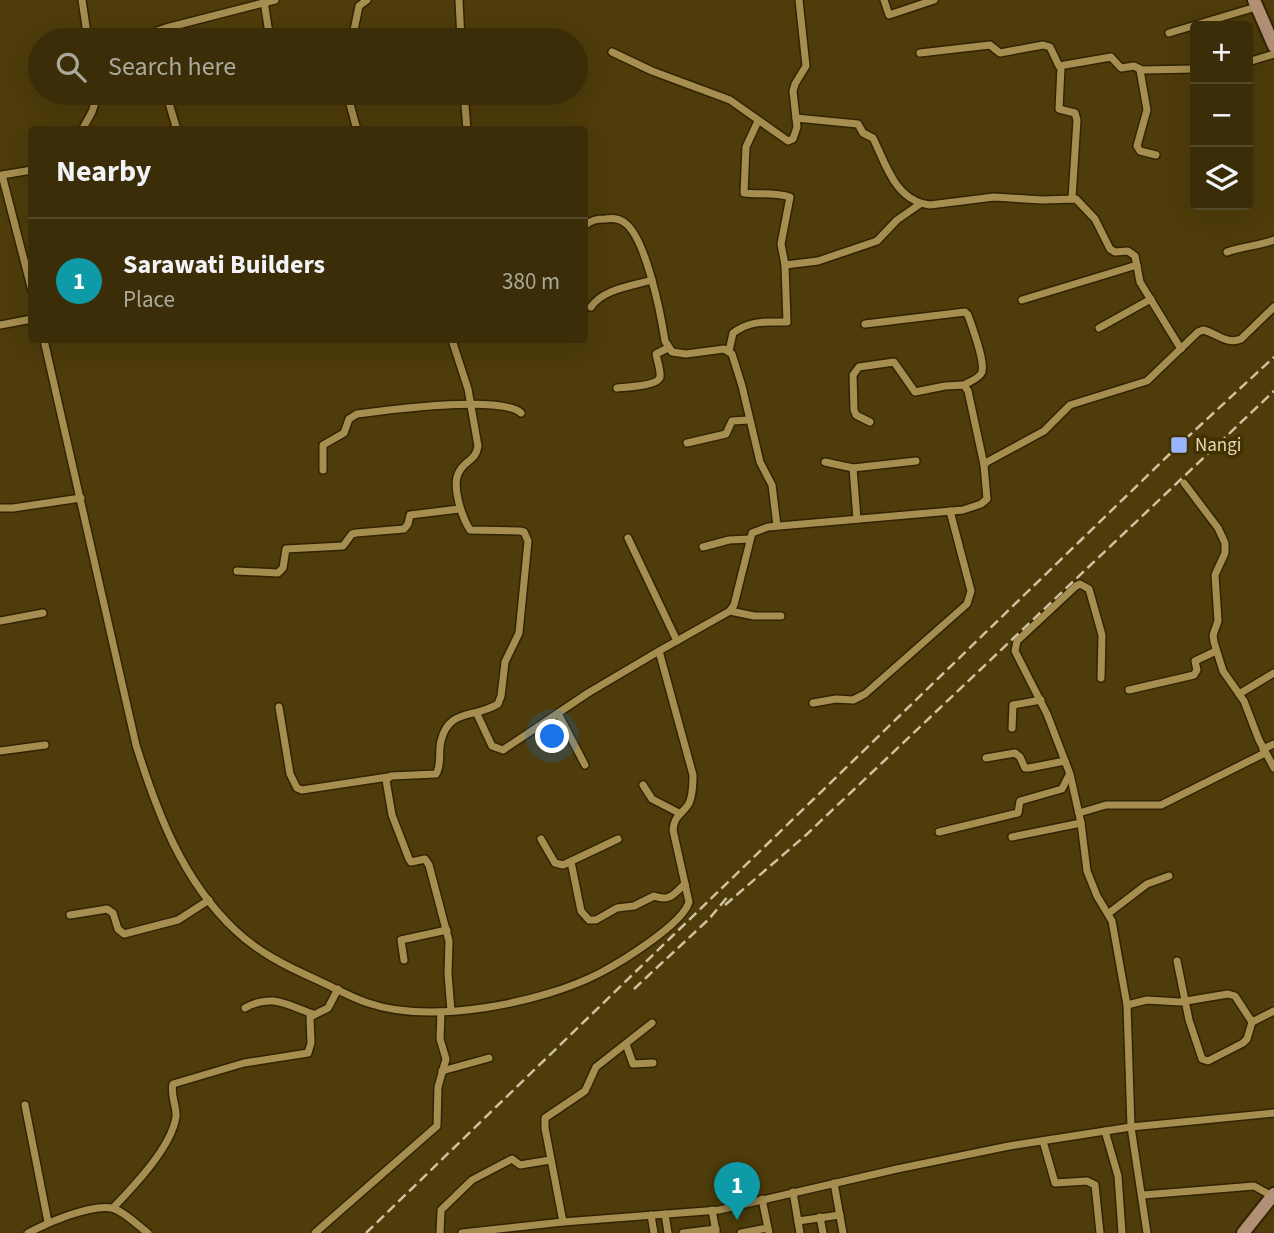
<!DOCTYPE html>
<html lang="en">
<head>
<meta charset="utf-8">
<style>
	body { margin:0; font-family:"Source Sans 3",sans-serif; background:#413512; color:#f1f3f6 }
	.controls { position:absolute; right:21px; top:21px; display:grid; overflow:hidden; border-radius:7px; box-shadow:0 7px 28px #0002 }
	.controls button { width:63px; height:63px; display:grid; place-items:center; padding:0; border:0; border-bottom:2px solid #544929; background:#3a2d08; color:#f1f3f6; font:35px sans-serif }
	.you { position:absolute; left:553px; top:737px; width:24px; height:24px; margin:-18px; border:5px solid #fff; border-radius:50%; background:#1a73e8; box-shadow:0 0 0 10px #1a73e833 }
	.badge { display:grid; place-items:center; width:46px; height:46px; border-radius:50%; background:#99b5fd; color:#fff; font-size:23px; font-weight:700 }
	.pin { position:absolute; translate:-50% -58px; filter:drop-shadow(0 2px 4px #0008) }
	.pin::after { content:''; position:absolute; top:37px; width:24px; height:21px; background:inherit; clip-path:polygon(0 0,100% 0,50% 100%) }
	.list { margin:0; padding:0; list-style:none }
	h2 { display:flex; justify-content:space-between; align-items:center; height:91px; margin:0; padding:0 28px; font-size:30px }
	h2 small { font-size:23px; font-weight:400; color:#aba89c }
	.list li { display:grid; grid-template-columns:46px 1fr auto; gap:21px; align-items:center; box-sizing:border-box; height:126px; padding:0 28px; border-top:2px solid #544929 }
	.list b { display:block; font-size:26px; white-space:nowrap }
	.list p { margin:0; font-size:23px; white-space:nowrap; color:#aba89c }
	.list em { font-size:23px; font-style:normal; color:#aba89c }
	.icon { flex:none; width:38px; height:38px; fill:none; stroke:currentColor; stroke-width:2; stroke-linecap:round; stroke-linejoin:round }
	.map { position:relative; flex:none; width:1274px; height:1233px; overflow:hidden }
	.search { position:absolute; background:#3a2d08; box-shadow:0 7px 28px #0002; left:28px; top:28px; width:560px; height:77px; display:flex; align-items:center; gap:18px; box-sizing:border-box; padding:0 24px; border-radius:38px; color:#aba89c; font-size:26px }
	.panel { position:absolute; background:#3a2d08; box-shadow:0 7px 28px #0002; left:28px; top:126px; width:560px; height:217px; border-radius:7px }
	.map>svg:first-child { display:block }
</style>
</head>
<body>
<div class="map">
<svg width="1274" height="1233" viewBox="0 0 1274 1233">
	<rect width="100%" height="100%" fill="#4e3c0a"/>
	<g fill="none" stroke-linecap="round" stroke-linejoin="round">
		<g stroke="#302402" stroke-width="10">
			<g id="street">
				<polyline points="82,0 88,40"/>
				<polyline points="459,0 461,40"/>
				<polyline points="884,0 889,15 934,0"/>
				<polyline points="264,1 270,40"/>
				<polyline points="1169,33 1256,7"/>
				<polyline points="151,40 151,36 157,31 166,28 275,0"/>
				<polyline points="352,40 359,6 367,0"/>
				<polyline points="612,52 652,71 730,100 788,141 793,139 797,127 793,91 795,84 806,66 799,0"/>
				<polyline points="920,53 990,45 1000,53 1043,45 1050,47 1059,66 1111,57 1121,68 1134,66 1142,70 1195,69"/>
				<polyline points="1248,62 1274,54"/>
				<polyline points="1061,67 1059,109 1075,113 1077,120 1072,198"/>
				<polyline points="1140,70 1147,110 1137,146 1140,151 1156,155"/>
				<polyline points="166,93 177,130"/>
				<polyline points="350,93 350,104 357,130"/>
				<polyline points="464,93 467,130"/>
				<path d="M796,118l62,6 5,9 10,5c13,26 22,63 57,67l64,-8 48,3 34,-1 19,20 15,30 5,3 13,-1 7,5 5,26 41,67"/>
				<polyline points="82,130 92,112 98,93"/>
				<polyline points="32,170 2,175 32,291"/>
				<path d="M584,226c7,-6 13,-7 21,-7 7,-1 14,-1 20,4 21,15 36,92 40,118l7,11 14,2 38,-5 8,5 10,32 18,76 12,23 5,41"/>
				<path d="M1227,252c16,-6 32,-6 47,-12"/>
				<polyline points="785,265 818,261 877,241 897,220 920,204"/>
				<polyline points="1022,300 1137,265"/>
				<path d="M591,307c12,-18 41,-21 61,-27"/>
				<path d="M865,324l100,-12 3,3c4,12 17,45 14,57 -2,6 -13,10 -18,13"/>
				<polyline points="0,325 32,319"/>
				<polyline points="1099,328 1151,299"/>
				<path d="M44,340l92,405c21,67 46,135 99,185 23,22 51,36 80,49 18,8 35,18 53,24 64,22 174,0 232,-30 21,-11 83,-49 89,-71l-16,-72c1,-14 8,-15 15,-25 5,-8 5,-21 5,-30l-34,-124 71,-40 4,-6 18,-72 16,-6 195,-17 18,-6 6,-5 -3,-34 3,-3 57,-31 26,-26 77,-24 51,-49 5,-2c14,3 23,15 38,9l33,-32"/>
				<path d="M729,351l4,-18c18,-13 33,-11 54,-11l-2,-57 -4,-21 9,-47c-15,-5 -31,-2 -46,-4l2,-46 12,-26"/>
				<path d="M617,388c9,-1 41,-2 43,-11 1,-6 -3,-17 -4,-23l12,-6"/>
				<polyline points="870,422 856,415 854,410 853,375 859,367 894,362 915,392 945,386 964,385 968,391 984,465"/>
				<polyline points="687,443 726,434 732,421 749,420"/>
				<polyline points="825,462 853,468 916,461"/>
				<polyline points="853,468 857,519"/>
				<path d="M323,470v-25l21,-12 5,-14 8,-5c30,-4 144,-19 164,-1"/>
				<polyline points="1184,483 1218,528 1225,543 1225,553 1215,575 1218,621 1213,635 1214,642 1223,671 1244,701 1259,740 1274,768"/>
				<polyline points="0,508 13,508 81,498"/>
				<polyline points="628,538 677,641"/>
				<polyline points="703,547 729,540 750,539"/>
				<polyline points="237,571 278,573 283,568 286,549 343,546 352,534 356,533 404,529 408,524 410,515 459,509"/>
				<polyline points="730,611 754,616 781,616"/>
				<polyline points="0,621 43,613"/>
				<polyline points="1101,678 1102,635 1089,589 1080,584 1076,586 1017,641 1015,651 1047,714 1070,774 1081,823 1087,871 1097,896 1112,921 1127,1005 1131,1127 1147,1233"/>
				<polyline points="1129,690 1194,675 1197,670 1195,661 1216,651"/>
				<polyline points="1239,694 1274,673"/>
				<polyline points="813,703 836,699 853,700 865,694 967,604 971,591 950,511"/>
				<polyline points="279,707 290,774 297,788 302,790 388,777"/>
				<polyline points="558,713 585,765"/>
				<polyline points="477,714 492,746 503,750 588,693 659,651"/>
				<polyline points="1012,728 1013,705 1041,700"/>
				<polyline points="1263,749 1274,744"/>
				<polyline points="0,751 45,745"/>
				<polyline points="986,758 1015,753 1020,757 1025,768 1029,768 1065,761"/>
				<polyline points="643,785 652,799 679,813"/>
				<polyline points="1079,813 1106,805 1161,805 1265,753"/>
				<polyline points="939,832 1018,813 1020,801 1062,789 1069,775"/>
				<polyline points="1012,837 1081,823"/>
				<polyline points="541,839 555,863 563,865 618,839"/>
				<path d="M571,862l10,49 8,9h7l21,-12 17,-2 20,-10c17,6 19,-2 31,-12"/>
				<polyline points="1109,913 1147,884 1169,876"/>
				<polyline points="70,915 107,909 113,913 118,929 124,934 178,920 209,900"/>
				<polyline points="404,960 401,940 447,930"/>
				<polyline points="1177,961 1189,1020 1202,1059 1208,1061 1243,1043 1247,1039 1252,1022"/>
				<polyline points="1127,1005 1147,1000 1180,1002 1228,994 1235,996 1252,1022 1274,1011"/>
				<path d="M245,1008c26,-15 42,-3 68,6"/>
				<path d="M451,1011l-3,-37 1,-33 -20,-76 -4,-6 -14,3 -2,-3 -17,-44 -6,-35 5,-4 45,-2c6,-9 2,-22 5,-33 8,-33 32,-22 57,-37l3,-8 4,-34 14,-29 9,-92 -4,-9 -4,-1 -50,-1c-8,-13 -19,-44 -11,-58 6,-12 17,-11 19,-26l-10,-57 -16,-49"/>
				<polyline points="626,1044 633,1064 653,1063"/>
				<polyline points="442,1071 489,1058"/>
				<polyline points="25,1105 48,1222"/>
				<polyline points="1105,1131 1118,1176 1122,1233"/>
				<polyline points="1043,1141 1055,1183 1087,1181 1095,1185 1100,1233"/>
				<polyline points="834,1183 843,1233"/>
				<polyline points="793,1192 800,1233"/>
				<polyline points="1143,1195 1254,1186 1274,1197"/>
				<polyline points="762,1199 769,1233"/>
				<path d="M113,1208c20,-21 58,-60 63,-91 1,-11 -6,-22 -3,-33l71,-21 64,-10 3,-10 -1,-26 18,-9 10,-19"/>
				<polyline points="712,1210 716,1232"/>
				<polyline points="665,1214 668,1233"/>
				<polyline points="651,1215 654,1233"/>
				<polyline points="820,1217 823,1233"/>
				<polyline points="798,1221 840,1215"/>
				<polyline points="563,1222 545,1128 545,1118 585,1091 596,1067 652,1023"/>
				<path d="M28,1233c19,-10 62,-29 84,-25 12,3 26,18 36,25"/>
				<polyline points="315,1233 437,1126 438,1087 446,1059 440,1039 441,1012"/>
				<polyline points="440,1233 441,1210 472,1180 512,1159 520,1165 550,1160"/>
				<polyline points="462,1233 563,1222 719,1210 897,1169 1009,1146 1131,1127 1274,1113"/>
				<polyline points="683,1233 716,1229"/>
				<polyline points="741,1233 767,1228"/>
			</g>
		</g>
		<g stroke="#302402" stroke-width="16">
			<g id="secondary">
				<polyline points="1254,0 1274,46"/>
				<polyline points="1243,1233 1274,1194"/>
			</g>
		</g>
		<use href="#street" stroke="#a68d50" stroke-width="7"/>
		<use href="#secondary" stroke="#b29076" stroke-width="12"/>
		<g stroke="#d0c2a1" stroke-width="2.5" stroke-dasharray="10 5" stroke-linecap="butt">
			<polyline points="725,905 806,835 1274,391"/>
			<polyline points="634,989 709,919 729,895"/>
			<polyline points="366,1233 1179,445 1274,357"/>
		</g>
	</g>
	<rect fill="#99b5fd" stroke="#433100" stroke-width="2.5" x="1170" y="436" width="18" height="18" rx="3.5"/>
	<g text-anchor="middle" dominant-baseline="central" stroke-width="7" stroke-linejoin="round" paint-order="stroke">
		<g font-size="19" fill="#e5d8ba" stroke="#433100" text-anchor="start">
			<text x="1195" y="445">Nangi</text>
		</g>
	</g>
</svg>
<div class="controls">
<button>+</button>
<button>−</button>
<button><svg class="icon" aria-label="layers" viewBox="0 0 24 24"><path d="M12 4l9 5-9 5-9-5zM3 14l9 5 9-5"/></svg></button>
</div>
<div class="you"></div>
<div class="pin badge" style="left:737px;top:1220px;background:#0f9aa8">1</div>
<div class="search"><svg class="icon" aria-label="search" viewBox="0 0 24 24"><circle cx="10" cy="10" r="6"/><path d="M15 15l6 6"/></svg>Search here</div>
<section class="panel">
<h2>Nearby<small></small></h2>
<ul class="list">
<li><span class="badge" style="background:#0f9aa8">1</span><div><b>Sarawati Builders</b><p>Place</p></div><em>380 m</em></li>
</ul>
</section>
</div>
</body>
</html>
